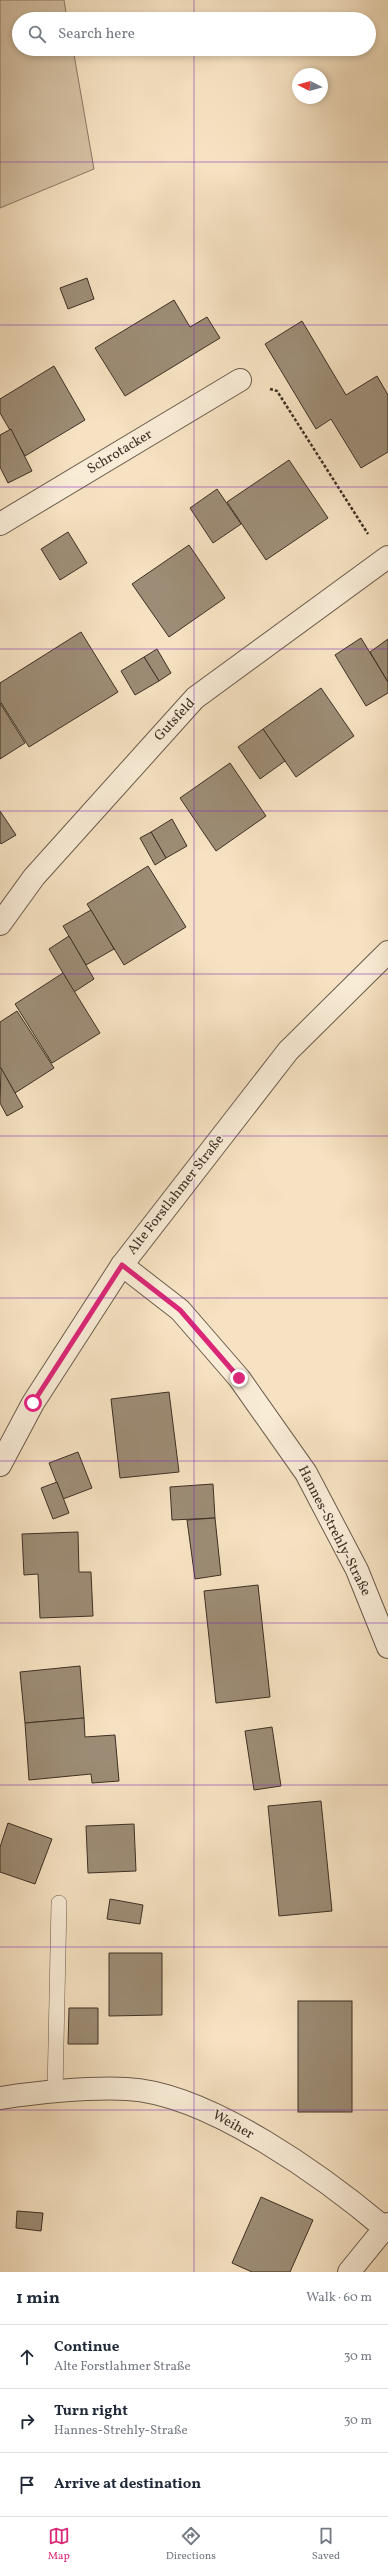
<!DOCTYPE html>
<html lang="en">
<head>
<meta charset="utf-8">
<style>
	body { margin:0; font-family:Vollkorn,serif; background:#f2f2f3; color:#1f2937 }
	.compass { position:absolute; left:292px; top:68px; width:36px; height:36px; border-radius:50%; background:#fff; box-shadow:0 2px 6px #0003; rotate:276deg }
	.stop { position:absolute; width:12px; height:12px; margin:-9px; border:3px solid #db2777; border-radius:50%; background:#fff }
	.stop.end { background:#db2777; border-color:#fff; box-shadow:0 1px 4px #0008 }
	.list { margin:0; padding:0; list-style:none }
	h2 { display:flex; justify-content:space-between; align-items:center; height:52px; margin:0; padding:0 16px; font-size:17px }
	h2 small { font-size:13px; font-weight:400; color:#747a83 }
	.list li { display:grid; grid-template-columns:26px 1fr auto; gap:12px; align-items:center; box-sizing:border-box; height:64px; padding:0 16px; border-top:1px solid #e0e1e3 }
	.list b { display:block; font-size:15px; white-space:nowrap }
	.list p { margin:0; font-size:13px; white-space:nowrap; color:#747a83 }
	.list em { font-size:13px; font-style:normal; color:#747a83 }
	.icon { flex:none; width:22px; height:22px; fill:none; stroke:currentColor; stroke-width:2; stroke-linecap:round; stroke-linejoin:round }
	.map { position:relative; flex:none; width:388px; height:2272px; overflow:hidden }
	.search { position:absolute; background:#fff; box-shadow:0 2px 6px #0003; left:12px; right:12px; top:12px; height:44px; display:flex; align-items:center; gap:10px; box-sizing:border-box; padding:0 14px; border-radius:22px; color:#747a83; font-size:15px }
	.sheet { height:244px; background:#fff }
	nav { display:flex; justify-content:space-around; align-items:center; box-sizing:border-box; height:56px; border-top:1px solid #e0e1e3; background:#fff; font-size:11px; color:#747a83 }
	nav a { display:grid; justify-items:center; gap:2px }
	nav .on { color:#db2777 }
	.map>svg:first-child { display:block }
</style>
</head>
<body>
<div class="map">
<svg width="388" height="2272" viewBox="0 0 388 2272">
	<rect width="100%" height="100%" fill="#f6e2c2"/>
	<filter id="stains"><feTurbulence type="fractalNoise" baseFrequency=".005" numOctaves="4"/><feColorMatrix values="0 0 0 0 .2 0 0 0 0 .09 0 0 0 0 .02 0 0 0 .5 -.17"/></filter>
	<radialGradient id="worn" r=".72"><stop offset=".6" stop-color="#630" stop-opacity="0"/><stop offset="1" stop-color="#630" stop-opacity=".3"/></radialGradient>
	<polygon fill="#d7c4a7" stroke="#8a7a66" points="0,0 64,0 67,19 19,19 19,49 73,49 94,169 0,208"/>
	<g fill="#9d8d76" stroke="#3d3024">
		<polygon points="87,278 94,299 68,309 60,288"/>
		<polygon points="174,300 190,327 207,317 220,338 125,396 95,348"/>
		<polygon points="302,321 346,395 377,376 388,395 388,452 361,468 331,419 316,429 265,344"/>
		<polygon points="54,366 85,420 25,456 0,413 0,399"/>
		<polygon points="11,429 32,471 8,483 0,467 0,435"/>
		<polygon points="289,460 328,518 266,560 227,502"/>
		<polygon points="217,489 241,524 213,543 190,508"/>
		<polygon points="68,532 87,563 60,580 41,549"/>
		<polygon points="189,545 225,598 169,637 132,584"/>
		<polygon points="81,632 118,692 29,747 0,701 0,683"/>
		<polygon points="361,638 388,682 388,693 366,706 335,655"/>
		<polygon points="388,639 388,682 370,652"/>
		<polygon points="157,649 171,673 159,681 144,657"/>
		<polygon points="144,657 159,681 135,695 121,671"/>
		<polygon points="321,688 354,736 296,777 263,729"/>
		<polygon points="0,703 25,743 0,759"/>
		<polygon points="263,729 285,761 260,779 238,747"/>
		<polygon points="230,763 266,816 216,851 180,798"/>
		<polygon points="0,811 16,835 1,844 0,842"/>
		<polygon points="172,819 187,846 166,858 151,832"/>
		<polygon points="151,832 166,858 155,865 140,838"/>
		<polygon points="148,866 186,927 124,965 87,904"/>
		<polygon points="91,910 114,949 86,965 63,926"/>
		<polygon points="69,936 94,979 74,992 49,949"/>
		<polygon points="63,973 100,1033 52,1063 15,1004"/>
		<polygon points="17,1011 54,1068 15,1093 0,1067 0,1022"/>
		<polygon points="1,1068 23,1107 7,1116 0,1103"/>
		<polygon points="169,1392 179,1472 120,1478 111,1399"/>
		<polygon points="78,1452 92,1488 63,1499 49,1463"/>
		<polygon points="57,1482 69,1513 53,1519 41,1488"/>
		<polygon points="213,1484 215,1518 172,1520 170,1487"/>
		<polygon points="215,1518 221,1575 195,1579 187,1520"/>
		<polygon points="78,1532 79,1572 91,1572 93,1616 40,1618 38,1574 24,1575 22,1534"/>
		<polygon points="258,1585 270,1697 216,1703 204,1591"/>
		<polygon points="80,1666 84,1718 25,1723 20,1672"/>
		<polygon points="84,1718 85,1737 115,1735 119,1781 92,1783 91,1774 29,1780 25,1723"/>
		<polygon points="272,1727 281,1786 254,1790 245,1731"/>
		<polygon points="321,1801 332,1911 279,1916 268,1806"/>
		<polygon points="8,1823 52,1839 35,1884 0,1872 0,1847"/>
		<polygon points="134,1824 136,1871 88,1873 86,1826"/>
		<polygon points="110,1899 143,1905 140,1924 107,1919"/>
		<polygon points="109,1953 162,1953 162,2015 109,2016"/>
		<rect x="298" y="2001" width="54" height="111"/>
		<polygon points="69,2008 98,2008 98,2044 68,2044"/>
		<polygon points="261,2197 313,2220 290,2272 252,2272 232,2263"/>
		<polygon points="17,2211 43,2213 41,2231 16,2228"/>
	</g>
	<g fill="none" stroke-linecap="round" stroke-linejoin="round">
		<g stroke="#6b5c4c" stroke-width="16">
			<polyline id="service" points="55,2092 59,1903"/>
		</g>
		<g stroke="#6b5c4c" stroke-width="24">
			<g id="minor">
				<polyline points="0,524 240,380"/>
				<polyline points="0,924 34,877 195,698 388,557"/>
				<polyline points="122,1265 180,1310 239,1378 306,1473 357,1570 388,1647"/>
				<polyline points="0,1465 33,1403 122,1265 288,1051 388,952"/>
				<path d="M0,2098c42,-6 85,-11 127,-9 82,4 200,90 261,142"/>
				<polyline points="349,2272 388,2224"/>
			</g>
		</g>
		<polyline stroke="#3d3024" stroke-width="2.5" stroke-dasharray="3 2" stroke-linecap="butt" points="270,389 277,391 368,534"/>
		<use href="#service" stroke="#f9ecd7" stroke-width="15"/>
		<use href="#minor" stroke="#f9ecd7" stroke-width="22"/>
	</g>
	<g fill="none" stroke-linecap="round" stroke-linejoin="round">
		<polyline stroke="#db2777" stroke-width="5" points="33,1403 122,1265 180,1310 239,1378"/>
	</g>
	<path fill="none" stroke="#7b2cbf" stroke-width="1" stroke-opacity="0.55" d="M194,0v19M194,49v2223M0,162h388M0,325h388M0,487h388M0,649h388M0,811h388M0,974h388M0,1136h388M0,1298h388M0,1461h388M0,1623h388M0,1785h388M0,1947h388M0,2110h388"/>
	<g text-anchor="middle" dominant-baseline="central" stroke-width="3" stroke-linejoin="round" paint-order="stroke">
		<g font-size="14" fill="#3d3024" stroke="#f9ecd7">
			<text transform="translate(120 452) rotate(-31)">Schrotacker</text>
			<text transform="translate(175 720) rotate(-47)">Gutsfeld</text>
			<text transform="translate(176 1195) rotate(-52)">Alte Forstlahmer Straße</text>
			<text transform="translate(334 1531) rotate(63)">Hannes-Strehly-Straße</text>
			<text transform="translate(233 2125) rotate(29)">Weiher</text>
		</g>
	</g>
	<rect width="100%" height="100%" filter="url(#stains)"/>
	<rect width="100%" height="100%" fill="url(#worn)"/>
</svg>
<svg class="compass" viewBox="-18 -18 36 36"><path d="M0-13l5 13h-10z" fill="#e53935"/><path d="M0 13l5-13h-10z" fill="#747a83"/></svg>
<div class="stop" style="left:33px;top:1403px"></div>
<div class="stop end" style="left:239px;top:1378px"></div>
<div class="search"><svg class="icon" aria-label="search" viewBox="0 0 24 24"><circle cx="10" cy="10" r="6"/><path d="M15 15l6 6"/></svg>Search here</div>
</div>
<section class="sheet">
<h2>1 min<small>Walk · 60 m</small></h2>
<ul class="list">
<li><svg class="icon" aria-label="ahead" viewBox="0 0 24 24"><path d="M12 20V5M6 11l6-6 6 6"/></svg><div><b>Continue</b><p>Alte Forstlahmer Straße</p></div><em>30 m</em></li>
<li><svg class="icon" aria-label="right" viewBox="0 0 24 24"><path d="M7 20v-9h11M14 6l5 5-5 5"/></svg><div><b>Turn right</b><p>Hannes-Strehly-Straße</p></div><em>30 m</em></li>
<li><svg class="icon" aria-label="arrive" viewBox="0 0 24 24"><path d="M6 21V4h12l-3 4 3 4H6"/></svg><div><b>Arrive at destination</b></div></li>
</ul>
</section>
<nav>
<a class="on"><svg class="icon" aria-label="map" viewBox="0 0 24 24"><path d="M3 6l6-2 6 2 6-2v14l-6 2-6-2-6 2zM9 4v14M15 6v14"/></svg>Map</a>
<a><svg class="icon" aria-label="directions" viewBox="0 0 24 24"><path d="M12 3l9 9-9 9-9-9zM9 14v-3h6M13 9l2 2-2 2"/></svg>Directions</a>
<a><svg class="icon" aria-label="saved" viewBox="0 0 24 24"><path d="M7 4h10v16l-5-4-5 4z"/></svg>Saved</a>
</nav>
</body>
</html>
